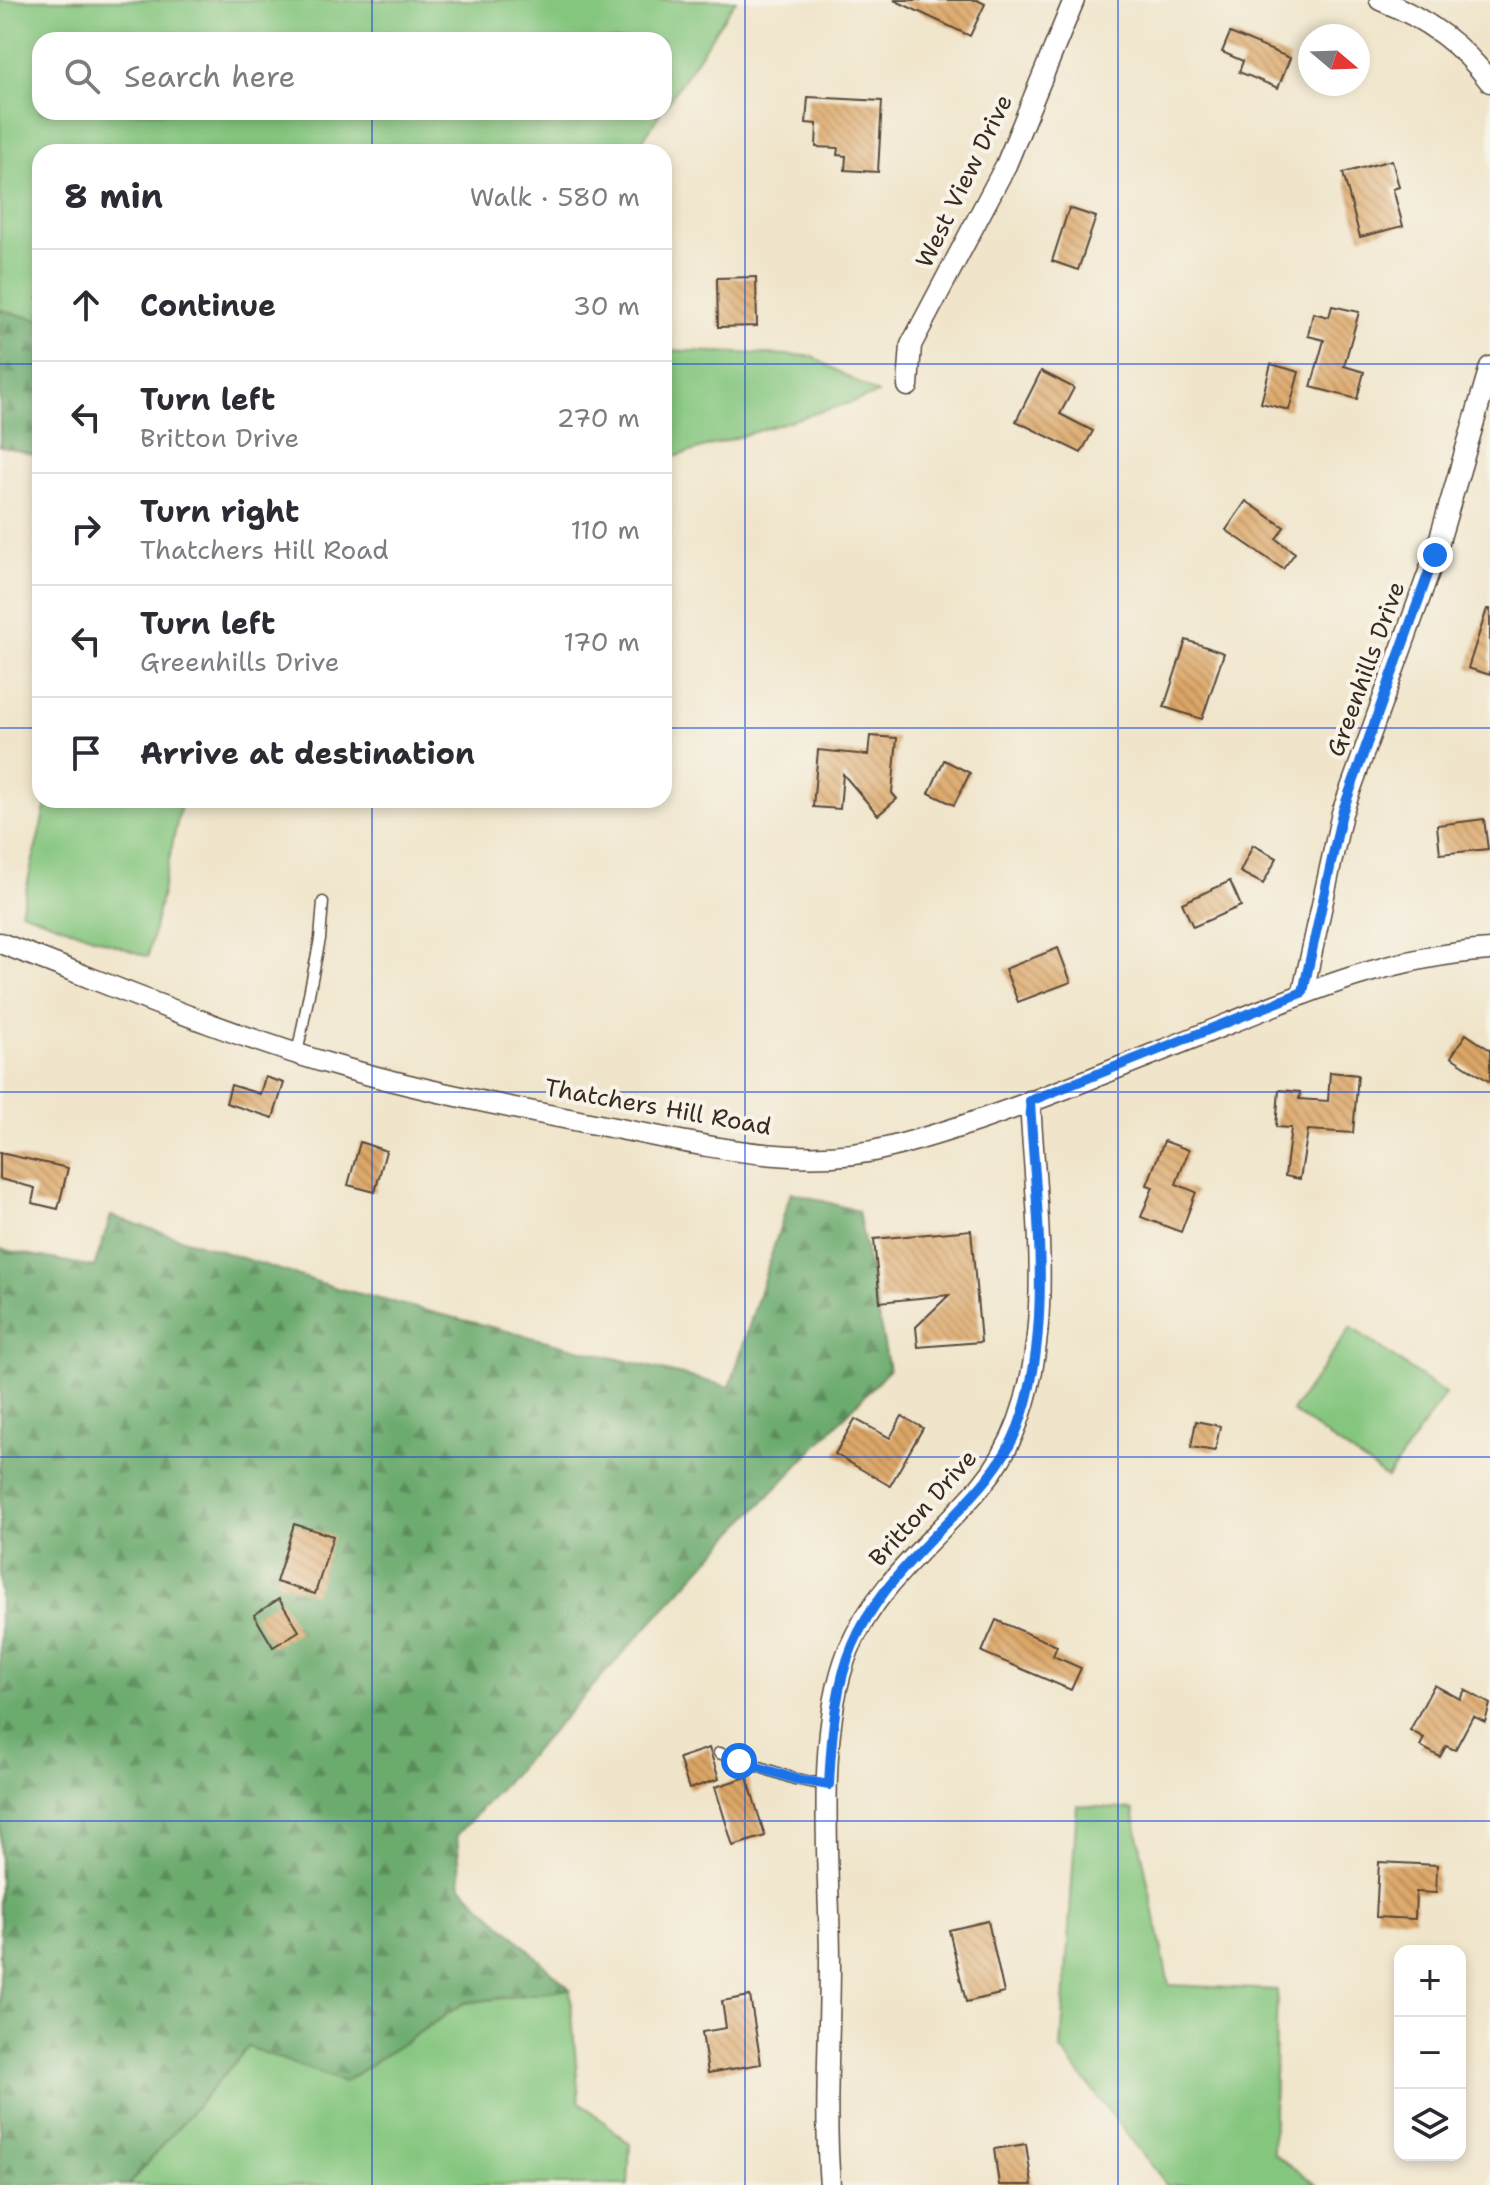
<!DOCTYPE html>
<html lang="en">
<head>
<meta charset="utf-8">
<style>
	body { margin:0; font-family:"Shantell Sans",sans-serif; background:#f2f2f3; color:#2b2b33 }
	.controls { position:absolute; right:24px; bottom:24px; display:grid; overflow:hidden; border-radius:16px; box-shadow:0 4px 12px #0003 }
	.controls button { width:72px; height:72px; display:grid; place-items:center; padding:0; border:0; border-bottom:2px solid #e1e1e2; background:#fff; color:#2b2b33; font:40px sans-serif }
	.compass { position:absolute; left:1298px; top:24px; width:72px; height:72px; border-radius:50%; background:#fff; box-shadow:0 4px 12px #0003; rotate:109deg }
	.stop { position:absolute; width:24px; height:24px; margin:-18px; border:6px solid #1a73e8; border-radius:50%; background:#fff }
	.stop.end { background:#1a73e8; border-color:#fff; box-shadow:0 2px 8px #0008 }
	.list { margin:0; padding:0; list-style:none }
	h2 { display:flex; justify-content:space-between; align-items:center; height:104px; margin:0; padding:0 32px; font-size:34px }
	h2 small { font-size:26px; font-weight:400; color:#7c7c81 }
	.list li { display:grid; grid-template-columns:52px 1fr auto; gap:24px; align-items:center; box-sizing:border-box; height:112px; padding:0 32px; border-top:2px solid #e1e1e2 }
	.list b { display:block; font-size:30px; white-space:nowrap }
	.list p { margin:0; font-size:26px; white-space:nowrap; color:#7c7c81 }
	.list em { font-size:26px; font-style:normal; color:#7c7c81 }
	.icon { flex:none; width:44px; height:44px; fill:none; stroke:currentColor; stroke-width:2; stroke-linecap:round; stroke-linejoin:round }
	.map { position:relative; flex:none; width:1490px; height:2185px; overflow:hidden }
	.search { position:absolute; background:#fff; box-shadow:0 4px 12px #0003; left:32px; top:32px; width:640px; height:88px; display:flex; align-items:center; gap:20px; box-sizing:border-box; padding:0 28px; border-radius:24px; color:#7c7c81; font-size:30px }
	.panel { position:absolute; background:#fff; box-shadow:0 4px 12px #0003; left:32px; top:144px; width:640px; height:664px; border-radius:24px }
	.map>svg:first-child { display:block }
</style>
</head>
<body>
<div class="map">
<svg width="1490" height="2185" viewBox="0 0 1490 2185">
	<defs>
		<pattern id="forest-firs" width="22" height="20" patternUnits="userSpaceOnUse" patternTransform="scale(2)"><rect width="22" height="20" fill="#6cab6e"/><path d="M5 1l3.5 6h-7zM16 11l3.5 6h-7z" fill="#5a8b5a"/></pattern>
		<pattern id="building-back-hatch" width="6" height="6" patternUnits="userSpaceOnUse" patternTransform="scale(2)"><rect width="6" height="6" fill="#dca666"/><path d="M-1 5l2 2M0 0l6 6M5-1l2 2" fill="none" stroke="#b48753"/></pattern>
	</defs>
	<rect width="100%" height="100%" fill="#f7f3e8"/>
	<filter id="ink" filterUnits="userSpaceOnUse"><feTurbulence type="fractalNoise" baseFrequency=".0125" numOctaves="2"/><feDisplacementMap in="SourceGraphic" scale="16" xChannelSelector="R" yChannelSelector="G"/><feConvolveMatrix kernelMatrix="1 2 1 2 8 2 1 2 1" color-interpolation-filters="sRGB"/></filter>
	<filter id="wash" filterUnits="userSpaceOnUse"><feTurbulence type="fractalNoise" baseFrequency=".006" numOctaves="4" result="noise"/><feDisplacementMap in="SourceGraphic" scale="32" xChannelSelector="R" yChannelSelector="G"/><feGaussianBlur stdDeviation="1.8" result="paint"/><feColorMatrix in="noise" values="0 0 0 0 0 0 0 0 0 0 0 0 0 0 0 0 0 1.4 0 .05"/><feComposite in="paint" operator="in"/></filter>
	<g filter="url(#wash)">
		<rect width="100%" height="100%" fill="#f0e5cb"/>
		<g fill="#85c67f" stroke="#60784e" stroke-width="2">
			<polygon points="0,0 736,0 664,108 664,40 40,40 40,112 661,112 635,152 40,152 40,320 0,310"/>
			<polygon points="664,350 811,356 878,394 664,460"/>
			<polygon points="47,800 182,800 148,957 21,911"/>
			<polygon points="1351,1327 1445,1394 1387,1478 1292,1411"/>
			<polygon points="1077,1805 1133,1810 1169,1985 1277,1990 1273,2153 1317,2185 1167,2185 1061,2050"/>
			<polygon points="570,1989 579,2101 630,2144 628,2185 128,2185 248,2046 344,2082 464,2003"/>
		</g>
		<g fill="url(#forest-firs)" stroke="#546a46" stroke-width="2">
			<polygon points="0,310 40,320 40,456 0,446"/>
			<polygon points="791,1192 858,1211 889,1370 734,1532 457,1835 461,1886 570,1989 464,2003 344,2082 248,2047 128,2185 0,2185 0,1249 94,1267 111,1216 340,1289 730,1387"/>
		</g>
		<g id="blocks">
			<g fill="url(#building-back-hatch)">
				<polygon points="894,0 977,0 985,4 970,36"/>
				<polygon points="1230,33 1290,58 1278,88 1239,72 1243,61 1222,52"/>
				<polygon points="808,97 882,101 878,172 845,170 846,156 837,155 838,148 816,147 817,124 806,123"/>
				<polygon points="1392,160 1399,187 1393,189 1403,226 1360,237 1343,173"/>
				<polygon points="1069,208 1096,217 1078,270 1052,261"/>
				<polygon points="756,277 757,326 718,327 717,278"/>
				<polygon points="1332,306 1359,312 1344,366 1364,372 1357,399 1311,387 1324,340 1308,336 1313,313 1329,317"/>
				<polygon points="1271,364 1299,372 1289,410 1261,403"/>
				<polygon points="1041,371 1074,388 1060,414 1093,431 1081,453 1016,421"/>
				<polygon points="1246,501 1284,527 1276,539 1295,553 1283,569 1226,530"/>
				<polygon points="1487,609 1490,609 1490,675 1468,668"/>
				<polygon points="1186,640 1224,653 1202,719 1164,707"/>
				<polygon points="870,736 897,738 892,793 897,799 878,815 843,774 840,809 813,807 818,750 868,755"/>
				<polygon points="944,760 970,773 954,805 929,793"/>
				<polygon points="1484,819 1488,849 1440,854 1437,825"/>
				<polygon points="1253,845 1277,858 1263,884 1240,872"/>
				<polygon points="1230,881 1241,906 1193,927 1182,903"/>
				<polygon points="1058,948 1071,982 1018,1002 1005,969"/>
				<polygon points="1466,1034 1490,1050 1490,1082 1451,1057"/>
				<polygon points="1330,1072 1358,1075 1353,1133 1308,1130 1300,1179 1285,1176 1291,1128 1276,1127 1279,1090 1300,1092 1299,1099 1328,1101"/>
				<polygon points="265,1077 284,1083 273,1118 226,1103 231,1085 260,1094"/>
				<polygon points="1164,1141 1189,1150 1176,1184 1196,1192 1181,1232 1141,1217 1153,1187 1147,1185"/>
				<polygon points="360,1142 386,1151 375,1192 348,1185"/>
				<polygon points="0,1153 68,1168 58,1209 32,1203 35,1188 0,1179"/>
				<polygon points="971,1230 981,1342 918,1347 916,1327 949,1295 880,1302 874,1239"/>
				<polygon points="902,1416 923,1428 890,1486 835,1454 855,1419 890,1438"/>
				<polygon points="1196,1421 1220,1426 1215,1451 1191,1447"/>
				<polygon points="294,1524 333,1536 315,1594 276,1582"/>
				<polygon points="279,1599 299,1631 273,1647 254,1615"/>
				<polygon points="996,1620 1057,1646 1053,1656 1081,1668 1071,1690 982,1652"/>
				<polygon points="1434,1685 1460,1699 1465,1690 1490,1704 1485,1722 1473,1716 1455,1750 1446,1746 1440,1757 1420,1746 1424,1738 1410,1730"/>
				<polygon points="709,1748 719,1779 689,1789 679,1758"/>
				<polygon points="747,1777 765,1836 733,1846 715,1787"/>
				<polygon points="1379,1862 1437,1865 1436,1893 1416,1892 1415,1919 1376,1917"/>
				<polygon points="988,1921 1004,1993 966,2002 949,1930"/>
				<polygon points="750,1996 761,2064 708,2073 702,2032 726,2028 722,2001"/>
				<polygon points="1026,2144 1032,2185 999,2185 994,2149"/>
			</g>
		</g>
	</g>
	<g filter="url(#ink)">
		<use href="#blocks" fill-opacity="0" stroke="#564638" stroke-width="2"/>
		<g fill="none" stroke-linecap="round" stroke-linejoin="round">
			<g stroke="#564638" stroke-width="13">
				<g id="lane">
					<polyline points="297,1054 320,939 323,902"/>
					<polyline points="719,1753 795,1779 827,1785"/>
				</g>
			</g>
			<g stroke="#564638" stroke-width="23">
				<g id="street">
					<path d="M1380,0c43,17 82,44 110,82"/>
					<polyline points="908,386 911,345 1006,165 1074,0"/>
					<path d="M0,943c109,41 218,88 330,121 95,28 194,46 290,65 87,17 183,41 271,18 93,-24 183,-62 272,-97 108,-42 209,-93 327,-100"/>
					<polyline points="1303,992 1342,813 1435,555 1490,367"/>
					<path d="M830,2185c-6,-74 0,-149 0,-224 0,-92 -16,-226 19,-312 28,-66 86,-109 132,-163 84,-98 55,-266 49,-385"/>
				</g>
			</g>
			<use href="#lane" stroke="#fff" stroke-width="10"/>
			<use href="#street" stroke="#fff" stroke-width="20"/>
		</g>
	</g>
	<g fill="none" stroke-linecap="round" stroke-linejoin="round" filter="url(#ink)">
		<path stroke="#1a73e8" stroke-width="10" d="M739,1761l56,18 34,6c6,-124 21,-164 109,-253 30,-31 64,-63 80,-105 37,-96 17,-226 12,-326l273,-109 39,-179 93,-258"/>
	</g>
	<path fill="none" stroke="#1d4ed8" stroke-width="2" stroke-opacity="0.55" d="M372,0v40M745,0v2185M1118,0v2185M372,112v40M0,364h40M664,364h826M0,728h40M664,728h826M372,800v1385M0,1092h1490M0,1457h1490M0,1821h1490"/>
	<g text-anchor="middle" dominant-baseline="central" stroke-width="8" stroke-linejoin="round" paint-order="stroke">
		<g font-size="24" fill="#3b2a1e" stroke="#f7f3e8">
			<text transform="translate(964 181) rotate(-64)">West View Drive</text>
			<text transform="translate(1366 669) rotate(-70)">Greenhills Drive</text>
			<text transform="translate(658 1107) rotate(10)">Thatchers Hill Road</text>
			<text transform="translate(923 1508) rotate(-48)">Britton Drive</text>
		</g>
	</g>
</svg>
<div class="controls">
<button>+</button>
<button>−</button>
<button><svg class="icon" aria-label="layers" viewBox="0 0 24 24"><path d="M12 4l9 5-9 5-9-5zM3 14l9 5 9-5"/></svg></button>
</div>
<svg class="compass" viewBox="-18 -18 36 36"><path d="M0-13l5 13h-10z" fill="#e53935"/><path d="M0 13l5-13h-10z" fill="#7c7c81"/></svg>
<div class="stop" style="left:739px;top:1761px"></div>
<div class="stop end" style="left:1435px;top:555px"></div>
<div class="search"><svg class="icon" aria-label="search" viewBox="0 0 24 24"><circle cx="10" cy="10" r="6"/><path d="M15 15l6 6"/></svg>Search here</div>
<section class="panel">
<h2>8 min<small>Walk · 580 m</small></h2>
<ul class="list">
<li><svg class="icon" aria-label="ahead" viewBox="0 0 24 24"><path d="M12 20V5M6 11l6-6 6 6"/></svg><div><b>Continue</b></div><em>30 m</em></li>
<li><svg class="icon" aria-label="left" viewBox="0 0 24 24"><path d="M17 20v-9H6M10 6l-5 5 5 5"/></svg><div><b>Turn left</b><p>Britton Drive</p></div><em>270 m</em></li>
<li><svg class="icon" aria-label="right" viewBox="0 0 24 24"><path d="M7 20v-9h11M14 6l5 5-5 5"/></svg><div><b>Turn right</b><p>Thatchers Hill Road</p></div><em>110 m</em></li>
<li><svg class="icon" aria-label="left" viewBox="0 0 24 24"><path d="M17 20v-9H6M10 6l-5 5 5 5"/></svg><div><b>Turn left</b><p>Greenhills Drive</p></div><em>170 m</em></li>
<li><svg class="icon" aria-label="arrive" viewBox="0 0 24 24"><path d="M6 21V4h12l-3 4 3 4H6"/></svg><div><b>Arrive at destination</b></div></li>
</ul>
</section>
</div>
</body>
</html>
